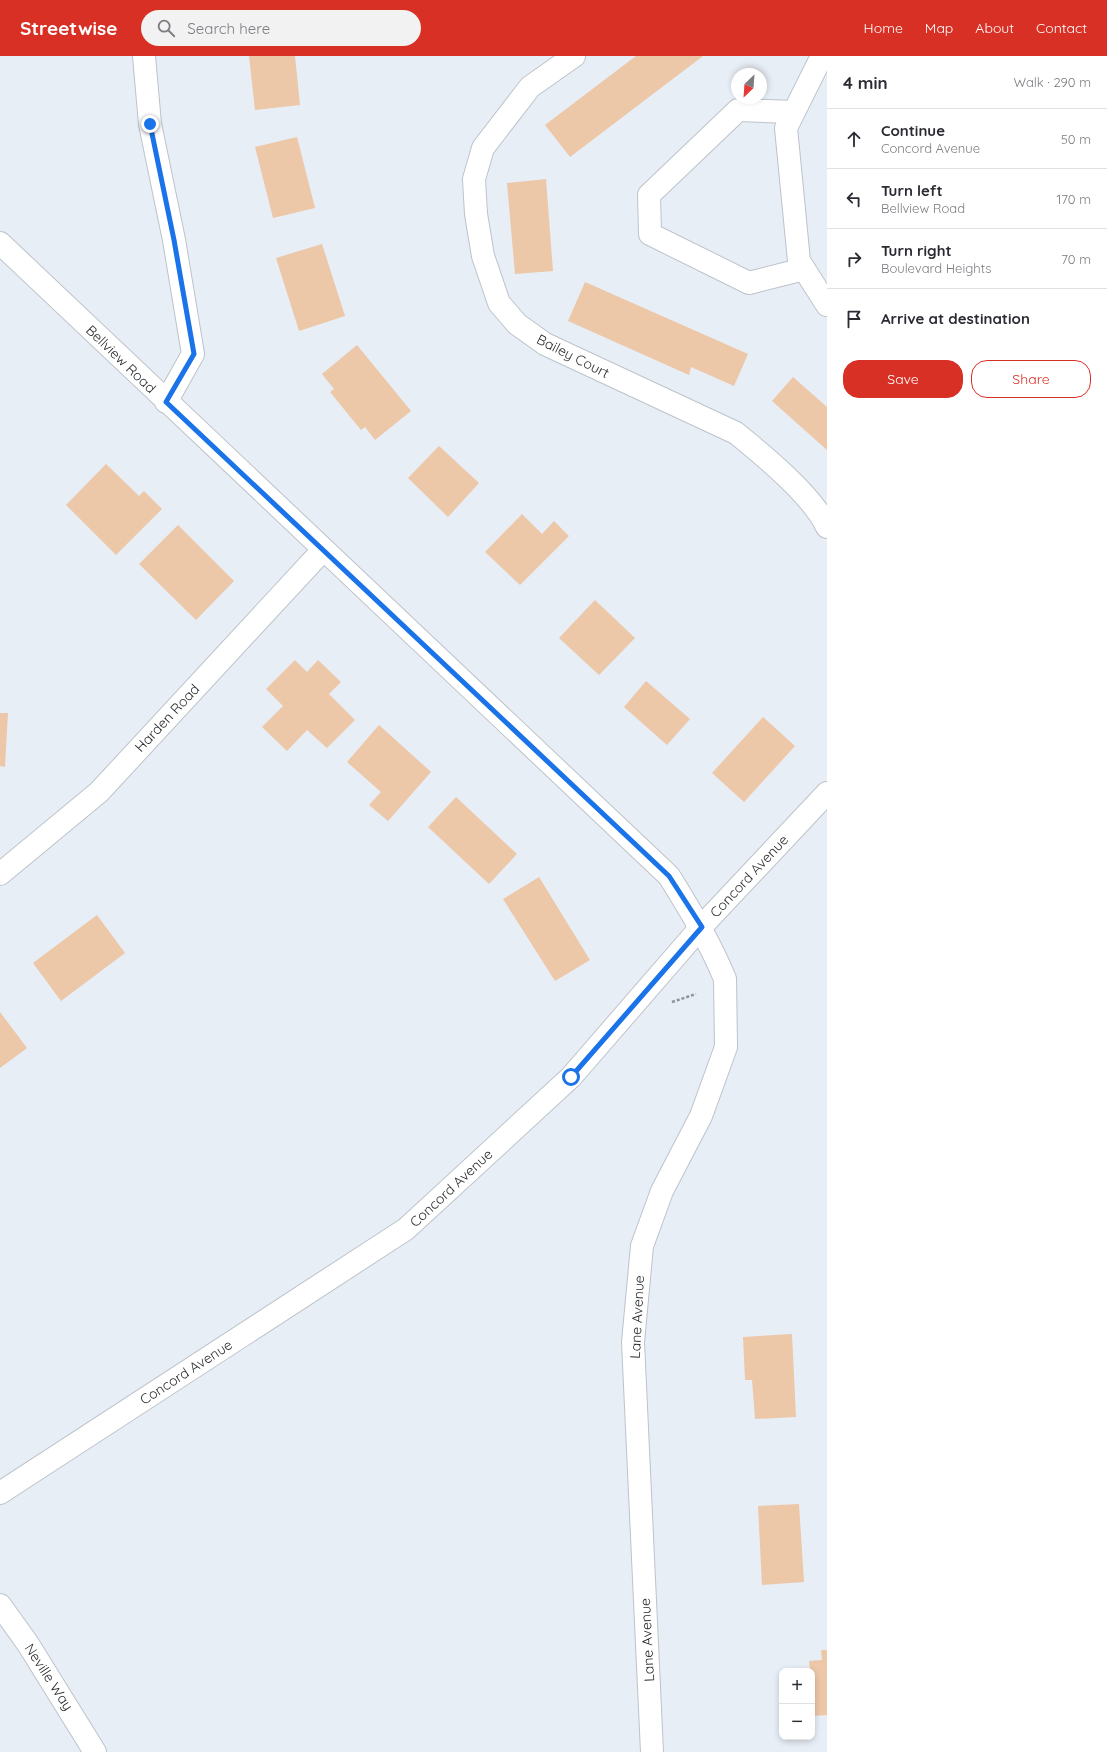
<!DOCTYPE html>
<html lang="en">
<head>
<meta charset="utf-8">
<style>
	body { margin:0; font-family:Quicksand,sans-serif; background:#f2f2f3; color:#2b2b33 }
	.controls { position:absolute; right:12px; bottom:12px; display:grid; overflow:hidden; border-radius:8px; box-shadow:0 2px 6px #0003 }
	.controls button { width:36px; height:36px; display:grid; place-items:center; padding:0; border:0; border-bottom:1px solid #e1e1e2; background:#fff; color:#2b2b33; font:20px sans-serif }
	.compass { position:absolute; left:731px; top:12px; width:36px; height:36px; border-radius:50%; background:#fff; box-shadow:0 2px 6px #0003; rotate:205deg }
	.stop { position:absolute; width:12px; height:12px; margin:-9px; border:3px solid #1a73e8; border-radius:50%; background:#fff }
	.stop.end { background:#1a73e8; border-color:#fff; box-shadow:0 1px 4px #0008 }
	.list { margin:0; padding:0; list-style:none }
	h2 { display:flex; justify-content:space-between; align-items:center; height:52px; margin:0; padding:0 16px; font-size:17px }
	h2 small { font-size:13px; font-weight:400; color:#7c7c81 }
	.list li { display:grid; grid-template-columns:26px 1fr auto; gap:12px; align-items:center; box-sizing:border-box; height:60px; padding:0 16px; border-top:1px solid #e1e1e2 }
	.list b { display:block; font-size:15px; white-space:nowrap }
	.list p { margin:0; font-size:13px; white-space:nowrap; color:#7c7c81 }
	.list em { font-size:13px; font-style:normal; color:#7c7c81 }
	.actions { display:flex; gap:8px; padding:12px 16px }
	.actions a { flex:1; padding:9px 0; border:1px solid #d93025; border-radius:16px; text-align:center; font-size:14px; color:#d93025 }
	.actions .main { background:#d93025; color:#fff }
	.icon { flex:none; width:22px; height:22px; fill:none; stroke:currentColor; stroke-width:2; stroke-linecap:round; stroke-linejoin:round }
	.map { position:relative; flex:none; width:827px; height:1696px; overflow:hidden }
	header { display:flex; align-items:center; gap:24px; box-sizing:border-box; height:56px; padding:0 20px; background:#d93025; color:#fff }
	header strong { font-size:19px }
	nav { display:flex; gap:22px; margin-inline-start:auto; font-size:14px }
	.search { width:280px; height:36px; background:#f2f2f3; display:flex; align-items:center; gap:10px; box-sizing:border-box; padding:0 14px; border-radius:22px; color:#7c7c81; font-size:15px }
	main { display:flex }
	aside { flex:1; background:#fff }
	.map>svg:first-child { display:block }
</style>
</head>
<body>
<header>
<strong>Streetwise</strong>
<div class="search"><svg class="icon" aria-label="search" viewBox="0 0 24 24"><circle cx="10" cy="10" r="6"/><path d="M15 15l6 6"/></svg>Search here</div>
<nav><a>Home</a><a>Map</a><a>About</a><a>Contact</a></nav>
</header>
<main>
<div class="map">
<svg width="827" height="1696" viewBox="0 0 827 1696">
	<rect width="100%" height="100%" fill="#e8eef6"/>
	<g fill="#ecc7a8">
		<polygon points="249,0 295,0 300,49 255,54"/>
		<polygon points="636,0 703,0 570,101 545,69"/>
		<polygon points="297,81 315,152 273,162 255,91"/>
		<polygon points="546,123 553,215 515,218 507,127"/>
		<polygon points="322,188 345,260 299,275 276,202"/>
		<polygon points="585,226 748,298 734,330 691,311 689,319 568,265"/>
		<polygon points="357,289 411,355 375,384 365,371 361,374 330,336 334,333 322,318"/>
		<polygon points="793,321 827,351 827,394 772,345"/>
		<polygon points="439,390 479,427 448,461 408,422"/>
		<polygon points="106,408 139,440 144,435 162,453 116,499 66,449"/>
		<polygon points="522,458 542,478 554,465 569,480 520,529 485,496"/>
		<polygon points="178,469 234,525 196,564 139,508"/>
		<polygon points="595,544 635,582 599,619 559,582"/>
		<polygon points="295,604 307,616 318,604 341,626 329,638 355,664 327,692 307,674 287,695 262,671 283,650 266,633"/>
		<polygon points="646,625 690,663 667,689 624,651"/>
		<polygon points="0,657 8,657 5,711 0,710"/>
		<polygon points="763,661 795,690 744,746 712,717"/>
		<polygon points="379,669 431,716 388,765 369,749 381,736 347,706"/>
		<polygon points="456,741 517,798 489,828 428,771"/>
		<polygon points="539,821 590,904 555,925 503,843"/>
		<polygon points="97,859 125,897 61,945 33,907"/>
		<polygon points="0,956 27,992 0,1012"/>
		<polygon points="792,1278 796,1361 755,1363 752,1324 745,1324 743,1281"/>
		<polygon points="799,1448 804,1526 762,1529 758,1450"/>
		<polygon points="821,1594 827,1594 827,1659 813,1660 812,1615 810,1615 809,1605 822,1604"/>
	</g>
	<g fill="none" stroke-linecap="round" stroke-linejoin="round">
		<g stroke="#bdc3ca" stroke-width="24">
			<g id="minor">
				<path d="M574,0l-44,31 -47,61 -9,31 2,35 7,42 16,47 18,21 28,20 191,89c27,22 77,63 91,94"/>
				<polyline points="822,0 786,72 799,205 827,249"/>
				<polyline points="793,56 738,54 649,139 650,178 749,227 804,213"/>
				<polyline points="0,818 99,736 323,494"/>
				<polyline points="0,1549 28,1588 95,1696"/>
			</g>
		</g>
		<g stroke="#bdc3ca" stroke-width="24">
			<g id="tertiary">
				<polyline points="144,0 150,68 174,184 193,298 166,346"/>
				<path d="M0,187l669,633c21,34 41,66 56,103l1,68 -25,69 -39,75 -20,55 -9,96 19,410"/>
				<polyline points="0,1437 406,1173 571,1021 701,871 827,737"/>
			</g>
		</g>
		<polyline stroke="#8f9398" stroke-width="2.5" stroke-dasharray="3 2" stroke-linecap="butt" points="672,946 696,938"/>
		<use href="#minor" stroke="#fff" stroke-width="22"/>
		<use href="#tertiary" stroke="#fff" stroke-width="22"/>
	</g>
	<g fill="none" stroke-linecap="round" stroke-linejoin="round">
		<polyline stroke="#1a73e8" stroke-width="5" points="150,68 174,184 194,298 166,346 669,820 702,871 571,1021"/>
	</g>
	<g text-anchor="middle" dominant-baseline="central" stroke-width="3.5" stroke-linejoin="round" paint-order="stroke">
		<g font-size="14" fill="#292b2e" stroke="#fff">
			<text transform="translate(573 300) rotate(27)">Bailey Court</text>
			<text transform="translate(121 303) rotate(44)">Bellview Road</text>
			<text transform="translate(167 662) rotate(-47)">Harden Road</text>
			<text transform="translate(749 820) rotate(-47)">Concord Avenue</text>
			<text transform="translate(451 1132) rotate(-43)">Concord Avenue</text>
			<text transform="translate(637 1261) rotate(-87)">Lane Avenue</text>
			<text transform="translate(186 1316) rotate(-33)">Concord Avenue</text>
			<text transform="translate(647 1584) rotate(-93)">Lane Avenue</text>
			<text transform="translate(49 1621) rotate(57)">Neville Way</text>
		</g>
	</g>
</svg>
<div class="controls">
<button>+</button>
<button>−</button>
</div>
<svg class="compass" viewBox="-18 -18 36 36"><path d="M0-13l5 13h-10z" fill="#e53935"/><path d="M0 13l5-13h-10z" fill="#7c7c81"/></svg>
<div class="stop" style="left:571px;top:1021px"></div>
<div class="stop end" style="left:150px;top:68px"></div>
</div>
<aside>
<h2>4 min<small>Walk · 290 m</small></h2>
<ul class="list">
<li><svg class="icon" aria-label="ahead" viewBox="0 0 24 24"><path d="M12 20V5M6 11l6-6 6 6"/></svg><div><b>Continue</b><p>Concord Avenue</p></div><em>50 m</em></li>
<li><svg class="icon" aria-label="left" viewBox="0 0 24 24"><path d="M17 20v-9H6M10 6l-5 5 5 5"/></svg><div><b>Turn left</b><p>Bellview Road</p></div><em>170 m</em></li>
<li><svg class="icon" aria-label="right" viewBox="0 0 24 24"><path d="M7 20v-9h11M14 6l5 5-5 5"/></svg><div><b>Turn right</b><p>Boulevard Heights</p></div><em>70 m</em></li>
<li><svg class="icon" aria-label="arrive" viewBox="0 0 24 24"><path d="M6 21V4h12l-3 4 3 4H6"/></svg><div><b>Arrive at destination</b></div></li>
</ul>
<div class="actions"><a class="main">Save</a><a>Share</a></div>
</aside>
</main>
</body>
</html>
